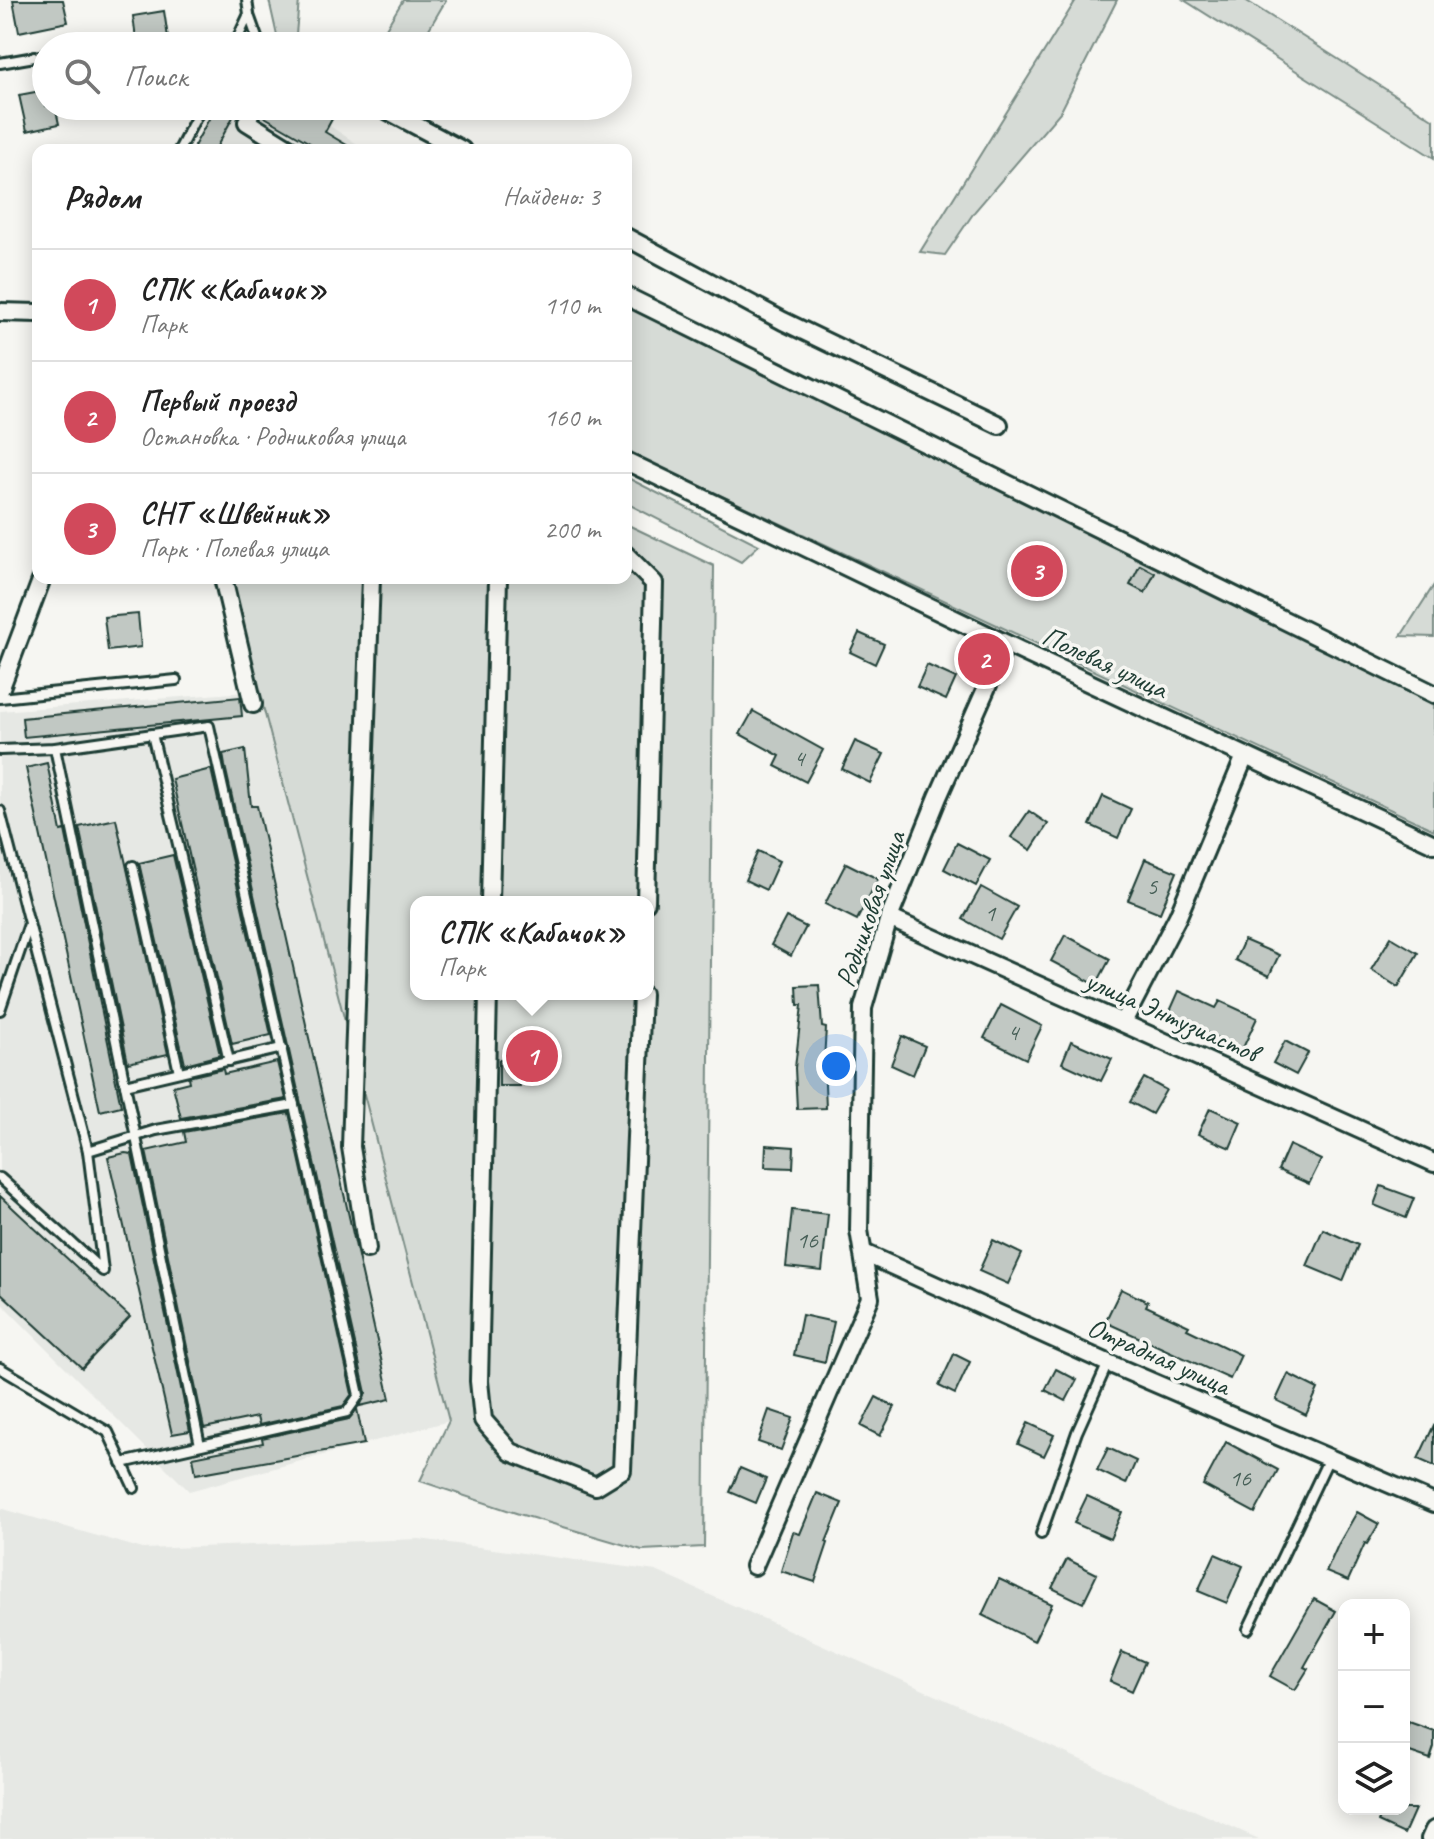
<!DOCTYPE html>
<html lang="ru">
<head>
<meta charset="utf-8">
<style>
	body { margin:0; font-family:Caveat,sans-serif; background:#f2f2f2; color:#222 }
	.controls { position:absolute; right:24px; bottom:24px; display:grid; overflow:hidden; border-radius:16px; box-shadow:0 4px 20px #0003 }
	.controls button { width:72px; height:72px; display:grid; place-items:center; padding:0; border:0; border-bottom:2px solid #e0e0e0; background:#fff; color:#222; font:40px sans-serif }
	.you { position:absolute; left:836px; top:1066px; width:28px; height:28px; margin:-20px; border:6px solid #fff; border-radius:50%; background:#1a73e8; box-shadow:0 0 0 12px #1a73e833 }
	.badge { display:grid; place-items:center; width:52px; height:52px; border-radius:50%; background:#d1495b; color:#fff; font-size:26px; font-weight:700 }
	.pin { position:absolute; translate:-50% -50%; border:4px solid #fff; box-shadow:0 2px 8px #0006 }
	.popup { position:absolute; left:410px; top:896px; width:244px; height:104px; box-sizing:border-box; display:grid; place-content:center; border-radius:16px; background:#fff; filter:drop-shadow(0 2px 6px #0005); font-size:26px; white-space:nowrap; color:#767676 }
	.popup b { font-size:30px; color:#222 }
	.popup::after { content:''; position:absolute; left:50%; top:100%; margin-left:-16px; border:16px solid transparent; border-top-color:#fff }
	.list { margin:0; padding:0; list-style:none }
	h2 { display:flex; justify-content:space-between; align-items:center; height:104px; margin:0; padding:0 32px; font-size:34px }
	h2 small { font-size:26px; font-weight:400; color:#767676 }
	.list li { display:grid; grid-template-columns:52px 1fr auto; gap:24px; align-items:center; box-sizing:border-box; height:112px; padding:0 32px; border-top:2px solid #e0e0e0 }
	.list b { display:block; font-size:30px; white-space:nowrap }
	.list p { margin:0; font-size:26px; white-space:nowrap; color:#767676 }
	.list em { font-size:26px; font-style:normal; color:#767676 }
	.icon { flex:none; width:44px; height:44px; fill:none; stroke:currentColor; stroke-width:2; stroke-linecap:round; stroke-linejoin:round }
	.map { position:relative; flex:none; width:1434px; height:1839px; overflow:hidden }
	.search { position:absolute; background:#fff; box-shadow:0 4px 20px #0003; left:32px; top:32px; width:600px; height:88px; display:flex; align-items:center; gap:20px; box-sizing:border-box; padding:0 28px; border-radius:44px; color:#767676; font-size:30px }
	.panel { position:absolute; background:#fff; box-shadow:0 4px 20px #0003; left:32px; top:144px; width:600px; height:440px; border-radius:16px }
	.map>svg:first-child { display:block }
</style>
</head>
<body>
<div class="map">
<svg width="1434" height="1839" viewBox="0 0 1434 1839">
	<rect width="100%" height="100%" fill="#f6f6f2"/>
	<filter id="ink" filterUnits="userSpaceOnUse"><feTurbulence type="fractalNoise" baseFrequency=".0125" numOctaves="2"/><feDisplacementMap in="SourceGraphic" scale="16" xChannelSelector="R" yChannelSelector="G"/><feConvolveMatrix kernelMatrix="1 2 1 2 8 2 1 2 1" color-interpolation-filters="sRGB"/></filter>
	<g filter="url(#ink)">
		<g fill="#e6e8e4">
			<polygon points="217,106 300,106 366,150 195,150"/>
			<polygon points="259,691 449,1421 189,1491 0,1302 0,711"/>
			<polygon points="0,1508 143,1549 419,1539 656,1571 1259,1839 0,1839"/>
		</g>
		<g fill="#d6dbd6" stroke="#7a8c85" stroke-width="2" fill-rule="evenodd">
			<polygon points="269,0 299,0 295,46 286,46 278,40"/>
			<polygon points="403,0 446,0 419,46 383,46 380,38"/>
			<polygon points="1076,0 1117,0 1061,111 975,211 945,255 920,252"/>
			<polygon points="1184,0 1245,0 1434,120 1434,158"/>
			<polygon points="626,292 1434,692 1434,830 626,451"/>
			<polygon points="626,477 759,545 741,562 626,503"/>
			<path d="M626,524l88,42 -10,981 -62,3 -123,-36 -99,-33 29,-60 -190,-730 -34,-113h401zM416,902h232v92h-232z"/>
			<polygon points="1434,585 1434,637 1401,636"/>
		</g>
		<g fill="#c1c8c3" stroke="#1f3d34" stroke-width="2">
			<polygon points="13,0 63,0 68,22 19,32"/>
			<polygon points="164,11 169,44 137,46 133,16"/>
			<polygon points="46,90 46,106 55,106 59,124 27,131 19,95"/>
			<polygon points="216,106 239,106 215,150 192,150"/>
			<polygon points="269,106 310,106 332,119 325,132 355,150 322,150 263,116"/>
			<polygon points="1140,565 1155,573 1145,593 1130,585"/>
			<polygon points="138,614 141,647 108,651 104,617"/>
			<polygon points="859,633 884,644 875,664 850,652"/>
			<polygon points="927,665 956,678 946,700 917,687"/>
			<polygon points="240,697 242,716 24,737 22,718"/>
			<polygon points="753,711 823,750 806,782 775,766 780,756 740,734"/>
			<polygon points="855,741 884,754 870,783 842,769"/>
			<polygon points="245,749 251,806 257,806 390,1399 360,1406 366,1393 225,766 223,754"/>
			<polygon points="47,763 61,831 65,830 121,1106 100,1111 26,768"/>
			<polygon points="211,769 271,1035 232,1044 172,779"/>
			<polygon points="1103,796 1131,809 1118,838 1090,825"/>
			<polygon points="1029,811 1048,824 1031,850 1011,837"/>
			<polygon points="116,819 168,1054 128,1063 79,827"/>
			<polygon points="957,843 990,860 976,886 944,869"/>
			<polygon points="758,851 779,861 766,890 745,880"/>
			<polygon points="173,855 220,1055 185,1064 139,863"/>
			<polygon points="1145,859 1177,872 1160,913 1128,900"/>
			<polygon points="846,863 878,879 857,920 825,904"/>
			<polygon points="981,887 1017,907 999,939 963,919"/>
			<polygon points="786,917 806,927 791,956 771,945"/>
			<polygon points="1065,935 1110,959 1096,985 1051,961"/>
			<polygon points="1391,937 1418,953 1398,987 1371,970"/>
			<polygon points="1244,940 1279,955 1269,976 1235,960"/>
			<polygon points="819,985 822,1027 826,1028 824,1060 826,1108 797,1109 795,1068 802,1005 798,1005 797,986"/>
			<polygon points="1179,991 1216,1008 1220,1001 1257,1018 1242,1050 1194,1027 1193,1030 1167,1018"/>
			<polygon points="1001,1005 1042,1026 1026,1059 984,1038"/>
			<polygon points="902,1036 925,1046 913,1075 891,1065"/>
			<polygon points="1071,1041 1112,1059 1101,1081 1062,1063"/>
			<polygon points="1285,1041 1308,1053 1296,1075 1273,1063"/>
			<rect x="499" y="1060" width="21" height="26"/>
			<polygon points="277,1062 286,1099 181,1118 173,1086 189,1082 188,1077 223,1069 224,1074"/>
			<polygon points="1144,1078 1166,1090 1152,1114 1130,1102"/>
			<polygon points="1210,1108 1241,1122 1230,1148 1198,1134"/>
			<polygon points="289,1113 352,1394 343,1406 259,1425 257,1417 204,1428 146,1151 186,1142 184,1132"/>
			<polygon points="766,1145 794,1147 793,1168 765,1167"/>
			<polygon points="1289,1145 1321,1160 1309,1184 1278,1170"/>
			<polygon points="125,1153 132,1154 190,1431 172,1434 108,1157"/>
			<polygon points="1381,1186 1414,1198 1406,1218 1374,1205"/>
			<polygon points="0,1196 130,1317 82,1368 0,1292"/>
			<polygon points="792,1210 828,1214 822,1271 786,1267"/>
			<polygon points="1323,1229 1358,1245 1343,1281 1307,1266"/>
			<polygon points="993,1240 1022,1254 1008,1284 979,1271"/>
			<polygon points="1121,1289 1148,1302 1146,1306 1189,1326 1187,1329 1241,1355 1230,1379 1105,1322"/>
			<polygon points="802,1315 834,1322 825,1362 794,1355"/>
			<polygon points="954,1354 970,1362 955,1394 939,1386"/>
			<polygon points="1056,1369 1077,1380 1066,1401 1045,1390"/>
			<polygon points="1288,1374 1318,1389 1306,1415 1276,1400"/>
			<polygon points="876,1397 895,1407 880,1436 861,1426"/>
			<polygon points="357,1409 364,1444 196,1474 193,1457 263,1443 262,1438 349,1419"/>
			<polygon points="769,1410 793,1418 781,1450 758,1442"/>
			<polygon points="1028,1423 1054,1435 1044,1456 1018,1444"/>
			<polygon points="1434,1425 1434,1466 1418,1459"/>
			<polygon points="1226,1442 1278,1470 1255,1513 1203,1485"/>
			<polygon points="1108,1448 1136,1461 1126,1484 1097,1470"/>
			<polygon points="740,1468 766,1479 756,1503 730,1492"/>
			<polygon points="817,1493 842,1503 826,1542 828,1543 815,1582 781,1571 793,1532 800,1534"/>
			<polygon points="1087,1496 1122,1512 1110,1539 1074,1523"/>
			<polygon points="1357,1512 1379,1524 1367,1544 1365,1543 1348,1581 1326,1572 1338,1545"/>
			<polygon points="1215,1554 1243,1566 1227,1603 1198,1591"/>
			<polygon points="1067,1559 1097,1574 1083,1603 1052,1588"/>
			<polygon points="999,1579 1052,1604 1034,1641 982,1615"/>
			<polygon points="1314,1599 1336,1611 1304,1667 1308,1669 1295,1690 1270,1676"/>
			<polygon points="1122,1652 1145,1662 1132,1691 1110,1681"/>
			<polygon points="1409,1722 1434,1731 1434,1747 1430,1759 1404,1750 1404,1735"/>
			<polygon points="1384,1809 1415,1809 1404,1834 1378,1822"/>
		</g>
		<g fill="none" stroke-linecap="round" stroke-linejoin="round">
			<g stroke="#1f3d34" stroke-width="14">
				<g id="lane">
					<polyline points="249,15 260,46"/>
					<polyline points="234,46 249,14 247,0"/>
					<polyline points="0,63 46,55"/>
					<polyline points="179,150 202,106"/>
					<polyline points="0,698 176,680"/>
					<polyline points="152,734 229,1061"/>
					<polyline points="55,748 200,1445"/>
					<polyline points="0,750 55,748 209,726 359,1395 347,1412 122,1463"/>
					<polyline points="0,811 88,1151 103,1271 0,1178"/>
					<polyline points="133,866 179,1072"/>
					<polyline points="0,1010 29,924"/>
					<polyline points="125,1085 282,1048"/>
					<polyline points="88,1151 156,1130 294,1105"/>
					<polyline points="0,1368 108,1432 134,1488"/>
					<polyline points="1041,1534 1077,1432 1108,1363"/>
					<polyline points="1248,1629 1329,1458"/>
				</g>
			</g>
			<g stroke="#1f3d34" stroke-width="22">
				<g id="street">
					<polyline points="253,106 247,122 292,150"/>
					<polyline points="379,106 462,150"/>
					<polyline points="626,237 783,321 999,425"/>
					<polyline points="626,296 1434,694"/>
					<polyline points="0,312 38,313"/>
					<polyline points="626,461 1019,650 1434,844"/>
					<polyline points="626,555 654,583 646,902"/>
					<polyline points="223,578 253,704"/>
					<polyline points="0,690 42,578"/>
					<polyline points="490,902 498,578"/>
					<polyline points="889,918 1434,1163"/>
					<polyline points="488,994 479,1381 483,1420 511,1452 596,1486 622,1470 642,994"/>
					<polyline points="1123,1022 1178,916 1245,756"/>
					<polyline points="367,1249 351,1147 371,578"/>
					<polyline points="864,1253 1108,1363 1434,1503"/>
					<polyline points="754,1566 870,1298 859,1230 863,1008 889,918 938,797 1006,644"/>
					<polyline points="1430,1839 1434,1830"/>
				</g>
			</g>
			<use href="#lane" stroke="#f6f6f2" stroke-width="8"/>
			<use href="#street" stroke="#f6f6f2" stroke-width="16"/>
		</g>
	</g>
	<g text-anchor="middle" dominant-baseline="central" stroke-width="7" stroke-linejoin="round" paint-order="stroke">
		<g font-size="24" fill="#486058">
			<text x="799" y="758">4</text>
			<text x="1152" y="886">5</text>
			<text x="990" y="913">1</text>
			<text x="1013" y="1032">4</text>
			<text x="807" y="1240">16</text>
			<text x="1240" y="1478">16</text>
		</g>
		<g font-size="28" fill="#1f3d34" stroke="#f6f6f2">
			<text transform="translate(1105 662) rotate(25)">Полевая улица</text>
			<text transform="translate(870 909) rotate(-71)">Родниковая улица</text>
			<text transform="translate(1172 1016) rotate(24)">улица Энтузиастов</text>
			<text transform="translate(1159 1356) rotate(24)">Отрадная улица</text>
		</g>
	</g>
</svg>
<div class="controls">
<button>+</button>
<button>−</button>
<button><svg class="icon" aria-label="layers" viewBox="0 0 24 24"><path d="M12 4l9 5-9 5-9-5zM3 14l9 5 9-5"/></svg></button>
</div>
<div class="you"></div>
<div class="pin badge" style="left:532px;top:1056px">1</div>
<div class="popup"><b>СПК «Кабачок»</b>Парк</div>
<div class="pin badge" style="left:984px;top:659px">2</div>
<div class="pin badge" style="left:1037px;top:571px">3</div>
<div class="search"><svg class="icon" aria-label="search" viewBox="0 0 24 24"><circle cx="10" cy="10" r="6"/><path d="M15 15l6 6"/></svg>Поиск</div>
<section class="panel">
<h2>Рядом<small>Найдено: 3</small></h2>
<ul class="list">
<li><span class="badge">1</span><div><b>СПК «Кабачок»</b><p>Парк</p></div><em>110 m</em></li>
<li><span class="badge">2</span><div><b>Первый проезд</b><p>Остановка · Родниковая улица</p></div><em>160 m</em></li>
<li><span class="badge">3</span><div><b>СНТ «Швейник»</b><p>Парк · Полевая улица</p></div><em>200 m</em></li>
</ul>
</section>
</div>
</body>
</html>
